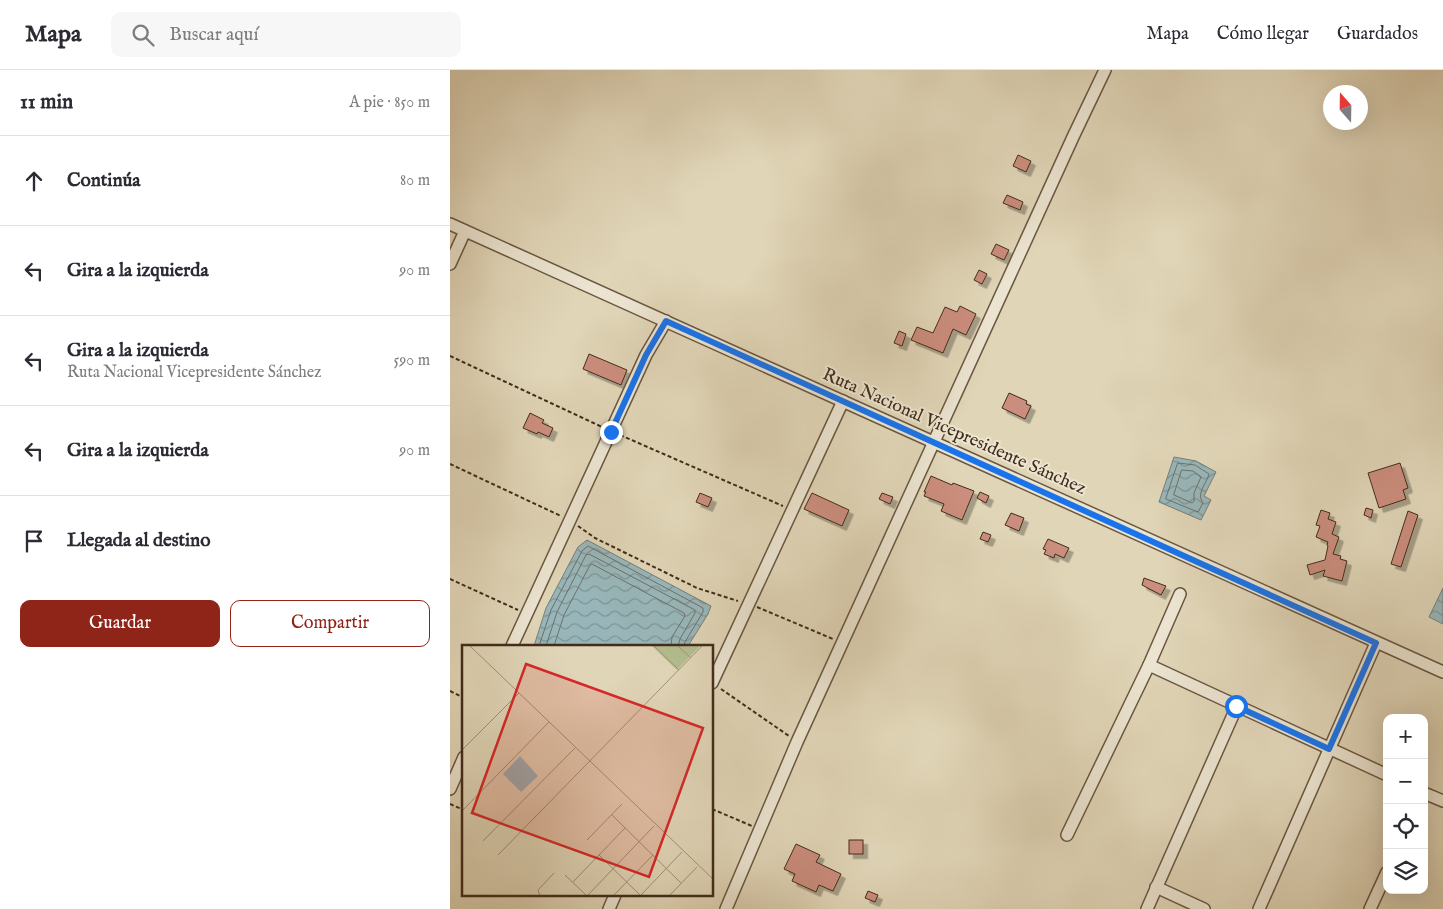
<!DOCTYPE html>
<html lang="es">
<head>
<meta charset="utf-8">
<style>
	body { margin:0; font-family:"IM FELL English",serif; background:#f7f7f7; color:#2b2b33 }
	.controls { position:absolute; right:15px; bottom:15px; display:grid; overflow:hidden; border-radius:10px; box-shadow:0 5px 20px #0002 }
	.controls button { width:45px; height:45px; display:grid; place-items:center; padding:0; border:0; border-bottom:1px solid #e1e1e2; background:#fff; color:#2b2b33; font:25px sans-serif }
	.compass { position:absolute; left:873px; top:15px; width:45px; height:45px; border-radius:50%; background:#fff; box-shadow:0 5px 20px #0002; rotate:340deg }
	.stop { position:absolute; width:15px; height:15px; margin:-11px; border:4px solid #1a73e8; border-radius:50%; background:#fff }
	.stop.end { background:#1a73e8; border-color:#fff; box-shadow:0 1px 5px #0008 }
	.list { margin:0; padding:0; list-style:none }
	h2 { display:flex; justify-content:space-between; align-items:center; height:65px; margin:0; padding:0 20px; font-size:21px }
	h2 small { font-size:16px; font-weight:400; color:#7c7c81 }
	.list li { display:grid; grid-template-columns:32px 1fr auto; gap:15px; align-items:center; box-sizing:border-box; height:90px; padding:0 20px; border-top:1px solid #e1e1e2 }
	.list b { display:block; font-size:19px; white-space:nowrap }
	.list p { margin:0; font-size:16px; white-space:nowrap; color:#7c7c81 }
	.list em { font-size:16px; font-style:normal; color:#7c7c81 }
	.actions { display:flex; gap:10px; padding:15px 20px }
	.actions a { flex:1; padding:11px 0; border:1px solid #8f2418; border-radius:10px; text-align:center; font-size:18px; color:#8f2418 }
	.actions .main { background:#8f2418; color:#fff }
	.icon { flex:none; width:28px; height:28px; fill:none; stroke:currentColor; stroke-width:2; stroke-linecap:round; stroke-linejoin:round }
	.map { position:relative; flex:none; width:993px; height:839px; overflow:hidden }
	header { display:flex; align-items:center; gap:30px; box-sizing:border-box; height:70px; padding:0 25px; background:#fff; border-bottom:1px solid #e1e1e2 }
	header strong { font-size:24px }
	nav { display:flex; gap:28px; margin-inline-start:auto; font-size:18px }
	.search { width:350px; height:45px; background:#f7f7f7; display:flex; align-items:center; gap:12px; box-sizing:border-box; padding:0 18px; border-radius:10px; color:#7c7c81; font-size:19px }
	main { display:flex }
	aside { flex:1; background:#fff }
	.map>svg:first-child { display:block }
</style>
</head>
<body>
<header>
<strong>Mapa</strong>
<div class="search"><svg class="icon" aria-label="search" viewBox="0 0 24 24"><circle cx="10" cy="10" r="6"/><path d="M15 15l6 6"/></svg>Buscar aquí</div>
<nav><a>Mapa</a><a>Cómo llegar</a><a>Guardados</a></nav>
</header>
<main>
<aside>
<h2>11 min<small>A pie · 850 m</small></h2>
<ul class="list">
<li><svg class="icon" aria-label="ahead" viewBox="0 0 24 24"><path d="M12 20V5M6 11l6-6 6 6"/></svg><div><b>Continúa</b></div><em>80 m</em></li>
<li><svg class="icon" aria-label="left" viewBox="0 0 24 24"><path d="M17 20v-9H6M10 6l-5 5 5 5"/></svg><div><b>Gira a la izquierda</b></div><em>90 m</em></li>
<li><svg class="icon" aria-label="left" viewBox="0 0 24 24"><path d="M17 20v-9H6M10 6l-5 5 5 5"/></svg><div><b>Gira a la izquierda</b><p>Ruta Nacional Vicepresidente Sánchez</p></div><em>590 m</em></li>
<li><svg class="icon" aria-label="left" viewBox="0 0 24 24"><path d="M17 20v-9H6M10 6l-5 5 5 5"/></svg><div><b>Gira a la izquierda</b></div><em>90 m</em></li>
<li><svg class="icon" aria-label="arrive" viewBox="0 0 24 24"><path d="M6 21V4h12l-3 4 3 4H6"/></svg><div><b>Llegada al destino</b></div></li>
</ul>
<div class="actions"><a class="main">Guardar</a><a>Compartir</a></div>
</aside>
<div class="map">
<svg width="993" height="839" viewBox="0 0 993 839">
	<defs>
		<pattern id="water-waves" width="16" height="10" patternUnits="userSpaceOnUse" patternTransform="scale(1.25)"><rect width="16" height="10" fill="#98b6b9"/><path d="M0 5q4-4 8 0t8 0" fill="none" stroke="#7e9496"/></pattern>
		<filter id="shadow"><feDropShadow dx="4.5" dy="4.5" stdDeviation="0" flood-color="#0004"/></filter>
	</defs>
	<rect width="100%" height="100%" fill="#e0d5b7"/>
	<filter id="stains"><feTurbulence type="fractalNoise" baseFrequency=".004" numOctaves="4"/><feColorMatrix values="0 0 0 0 .2 0 0 0 0 .09 0 0 0 0 .02 0 0 0 .5 -.17"/></filter>
	<radialGradient id="worn" r=".72"><stop offset=".6" stop-color="#630" stop-opacity="0"/><stop offset="1" stop-color="#630" stop-opacity=".3"/></radialGradient>
	<g fill="url(#water-waves)" stroke="#767f7a">
		<polygon points="724,387 746,391 766,402 754,426 761,430 751,450 709,432"/>
		<polygon points="137,470 261,536 258,544 238,576 84,576 96,538 128,477"/>
		<polygon points="993,518 993,554 979,547"/>
	</g>
	<g fill="none" stroke-linecap="round" stroke-linejoin="round">
		<g stroke="#6d716a" stroke-width="1">
			<path d="M728,393l17,2 14,9c-3,11 -13,19 -6,29l-5,9 -32,-13z"/>
			<polygon points="732,400 743,401 751,407 744,423 744,431 742,433 724,425"/>
			<polyline points="89,576 101,540 132,481 138,476 253,538 253,542 235,572 234,576"/>
			<polyline points="96,576 107,542 136,485 139,484 245,540 245,543 230,569 228,576"/>
			<polyline points="104,576 114,545 140,495 142,494 234,543 235,546 222,567 221,576"/>
		</g>
	</g>
	<g fill="#cb8d7d" stroke="#422c1b" filter="url(#shadow)">
		<polygon points="568,85 581,91 576,102 563,96"/>
		<polygon points="557,125 573,132 570,140 553,133"/>
		<polygon points="546,174 559,180 554,190 541,184"/>
		<polygon points="529,200 537,204 532,214 524,210"/>
		<polygon points="510,236 526,244 516,265 503,259 493,283 461,270 467,257 483,263 495,237 507,242"/>
		<polygon points="449,261 456,264 452,276 444,273"/>
		<polygon points="139,284 177,300 171,315 133,299"/>
		<polygon points="559,323 577,331 576,334 581,336 575,349 552,338"/>
		<polygon points="80,343 94,350 92,353 103,358 99,367 88,362 87,364 73,358"/>
		<polygon points="950,393 958,418 953,420 956,429 929,438 918,403"/>
		<polygon points="481,406 502,415 503,413 524,421 512,450 491,441 494,434 474,426 476,422 474,422"/>
		<polygon points="530,422 539,426 536,433 527,428"/>
		<polygon points="250,423 262,428 258,437 246,432"/>
		<polygon points="362,423 399,440 392,456 354,439"/>
		<polygon points="432,423 443,427 440,434 429,429"/>
		<polygon points="916,438 923,440 921,448 914,445"/>
		<polygon points="871,440 880,443 878,449 886,452 882,464 889,467 883,484 891,486 890,489 897,491 892,511 873,506 875,500 860,505 857,495 875,490 878,476 877,475 878,472 866,467 870,456 866,455"/>
		<polygon points="958,441 968,445 951,497 941,494"/>
		<polygon points="561,443 574,448 569,461 555,455"/>
		<polygon points="533,462 541,465 538,472 530,469"/>
		<polygon points="598,469 619,478 614,488 605,484 604,488 594,484 596,480 593,479"/>
		<polygon points="694,508 716,516 711,525 692,515"/>
		<rect x="399" y="770" width="14" height="14"/>
		<polygon points="346,774 370,785 366,792 391,804 383,821 369,815 366,822 342,811 345,804 334,799"/>
		<polygon points="418,821 428,825 425,832 415,828"/>
	</g>
	<g fill="none" stroke-linecap="round" stroke-linejoin="round">
		<g stroke="#6a5642" stroke-width="14">
			<g id="minor">
				<polyline points="0,154 993,602"/>
				<polyline points="0,194 15,161"/>
				<polyline points="62,576 196,285 216,251"/>
				<polyline points="699,595 937,705"/>
				<polyline points="262,613 393,331"/>
				<polyline points="0,719 14,687"/>
				<polyline points="974,723 993,731"/>
				<polyline points="617,765 699,595 730,524"/>
				<polyline points="706,817 754,839"/>
				<polyline points="159,839 165,825"/>
				<polyline points="276,839 347,672 623,67 655,0"/>
				<polyline points="697,839 787,636"/>
				<polyline points="809,839 926,573"/>
				<polyline points="920,839 937,802"/>
			</g>
		</g>
		<g stroke="#422c1b" stroke-width="2" stroke-dasharray="4 2.5" stroke-linecap="butt">
			<polyline points="0,286 152,357"/>
			<polyline points="170,365 333,436"/>
			<polyline points="0,394 111,446"/>
			<polyline points="128,456 145,468 247,518 288,531"/>
			<polyline points="0,509 68,540"/>
			<polyline points="307,537 383,569"/>
			<polyline points="271,619 339,666"/>
			<polyline points="0,621 14,628"/>
			<polyline points="0,734 14,740"/>
			<polyline points="262,739 302,756"/>
		</g>
		<use href="#minor" stroke="#ebe4d0" stroke-width="11"/>
	</g>
	<g fill="none" stroke-linecap="round" stroke-linejoin="round">
		<polyline stroke="#1a73e8" stroke-width="6" points="161,362 196,285 216,251 926,573 879,679 786,636"/>
	</g>
	<g text-anchor="middle" dominant-baseline="central" stroke-width="4" stroke-linejoin="round" paint-order="stroke">
		<g font-size="18" fill="#422c1b" stroke="#ebe4d0">
			<text transform="translate(504 362) rotate(24)">Ruta Nacional Vicepresidente Sánchez</text>
		</g>
	</g>
	<g transform="translate(12 575)">
		<rect width="251" height="251" fill="#e0d5b7"/>
		<path d="M190,1h48l-23,24z" fill="#b3bd8e"/>
		<path d="M58,111l18,20 -17,16 -18,-18z" fill="#98b6b9"/>
		<path fill="none" stroke="#a19179" stroke-width="1" d="M8,1l244,234M192,1l25,24M216,1l13,12M0,105l57,-57M0,166l87,-89M150,170l69,68M125,195l35,-36M21,196l92,-93M36,210l204,-209M137,210l42,41M103,230l22,21M111,237l52,-54M78,251l-2,-6 16,-17M125,251l67,-70M151,251l40,-41M178,251l42,-44M207,251l28,-29"/>
		<path fill="#d62828" fill-opacity="0.15" stroke="#d62828" stroke-width="2.5" d="M64,19l177,64 -54,149 -177,-64z"/>
		<rect width="251" height="251" fill="none" stroke="#422c1b" stroke-width="2.5"/>
	</g>
	<rect width="100%" height="100%" filter="url(#stains)"/>
	<rect width="100%" height="100%" fill="url(#worn)"/>
</svg>
<div class="controls">
<button>+</button>
<button>−</button>
<button><svg class="icon" aria-label="locate" viewBox="0 0 24 24"><circle cx="12" cy="12" r="6"/><path d="M12 2v4M12 18v4M2 12h4M18 12h4"/></svg></button>
<button><svg class="icon" aria-label="layers" viewBox="0 0 24 24"><path d="M12 4l9 5-9 5-9-5zM3 14l9 5 9-5"/></svg></button>
</div>
<svg class="compass" viewBox="-18 -18 36 36"><path d="M0-13l5 13h-10z" fill="#e53935"/><path d="M0 13l5-13h-10z" fill="#7c7c81"/></svg>
<div class="stop" style="left:786px;top:636px"></div>
<div class="stop end" style="left:161px;top:362px"></div>
</div>
</main>
</body>
</html>
